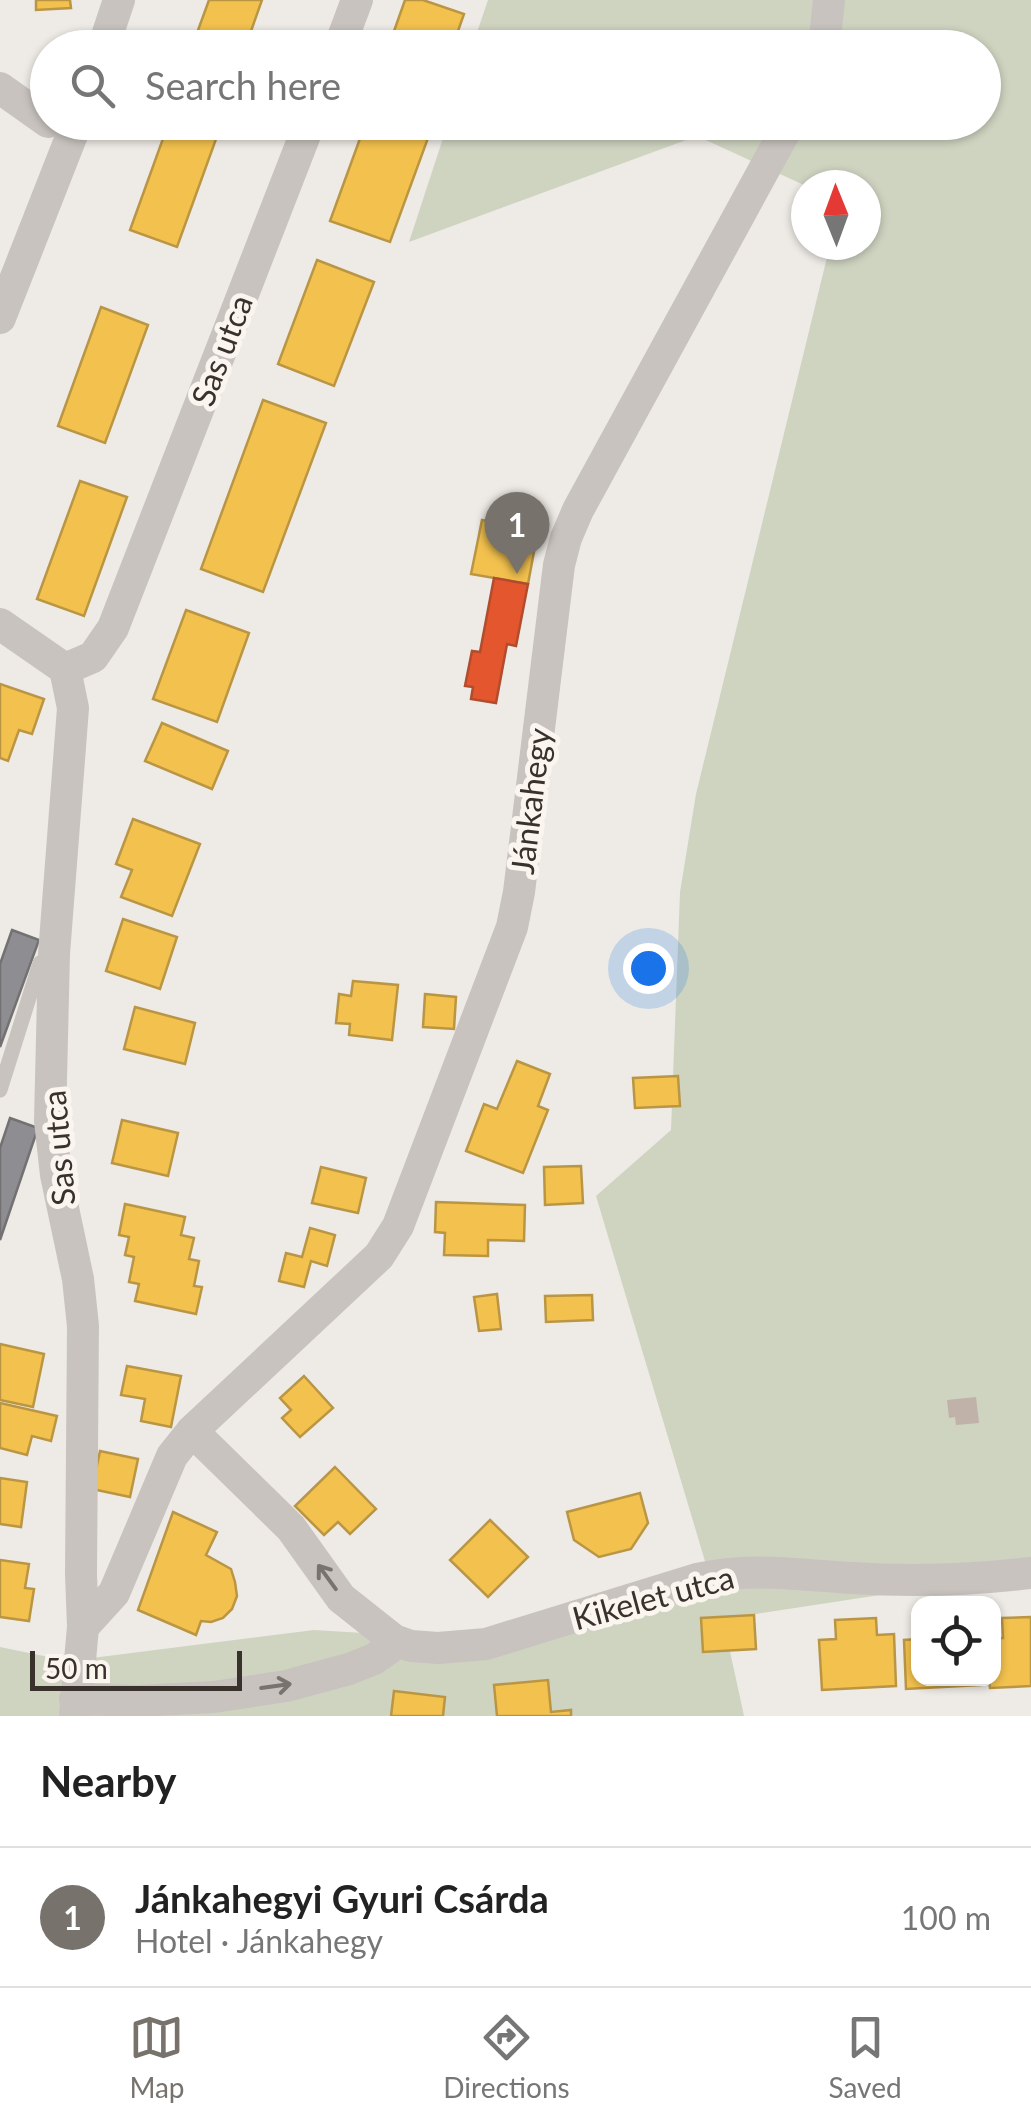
<!DOCTYPE html>
<html lang="en">
<head>
<meta charset="utf-8">
<style>
	body { margin:0; font-family:Lato,sans-serif; background:#f6f6f6; color:#222 }
	.controls { position:absolute; right:30px; bottom:30px; display:grid; overflow:hidden; border-radius:20px; box-shadow:0 2px 8px #0004 }
	.controls button { width:90px; height:90px; display:grid; place-items:center; padding:0; border:0; border-bottom:2px solid #e0e0e0; background:#fff; color:#222; font:50px sans-serif }
	.compass { position:absolute; left:791px; top:170px; width:90px; height:90px; border-radius:50%; background:#fff; box-shadow:0 2px 8px #0004; rotate:359deg }
	.scale { position:absolute; left:30px; bottom:25px; width:212px; box-sizing:border-box; padding-left:10px; border:5px solid #39312c; border-top:0; font-size:28px; line-height:35px; white-space:nowrap; color:#39312c; -webkit-text-stroke:8px #faf5ef; paint-order:stroke }
	.you { position:absolute; left:648px; top:968px; width:35px; height:35px; margin:-25px; border:8px solid #fff; border-radius:50%; background:#1a73e8; box-shadow:0 0 0 15px #1a73e833 }
	.badge { display:grid; place-items:center; width:65px; height:65px; border-radius:50%; background:#78726d; color:#fff; font-size:32px; font-weight:700 }
	.pin { position:absolute; translate:-50% -82px; filter:drop-shadow(0 2px 5px #0008) }
	.pin::after { content:''; position:absolute; top:52px; width:35px; height:30px; background:inherit; clip-path:polygon(0 0,100% 0,50% 100%) }
	.list { margin:0; padding:0; list-style:none }
	h2 { display:flex; justify-content:space-between; align-items:center; height:130px; margin:0; padding:0 40px; font-size:42px }
	h2 small { font-size:32px; font-weight:400; color:#767676 }
	.list li { display:grid; grid-template-columns:65px 1fr auto; gap:30px; align-items:center; box-sizing:border-box; height:140px; padding:0 40px; border-top:2px solid #e0e0e0 }
	.list b { display:block; font-size:38px; white-space:nowrap }
	.list p { margin:0; font-size:32px; white-space:nowrap; color:#767676 }
	.list em { font-size:32px; font-style:normal; color:#767676 }
	.icon { flex:none; width:55px; height:55px; fill:none; stroke:currentColor; stroke-width:2; stroke-linecap:round; stroke-linejoin:round }
	.map { position:relative; flex:none; width:1031px; height:1716px; overflow:hidden }
	.search { position:absolute; background:#fff; box-shadow:0 2px 8px #0004; left:30px; right:30px; top:30px; height:110px; display:flex; align-items:center; gap:25px; box-sizing:border-box; padding:0 35px; border-radius:55px; color:#767676; font-size:38px }
	.sheet { height:270px; background:#fff }
	nav { display:flex; justify-content:space-around; align-items:center; box-sizing:border-box; height:140px; border-top:2px solid #e0e0e0; background:#fff; font-size:28px; color:#767676 }
	nav a { display:grid; justify-items:center; gap:5px }
	nav .on { color:#78726d }
	.map>svg:first-child { display:block }
</style>
</head>
<body>
<div class="map">
<svg width="1031" height="1716" viewBox="0 0 1031 1716">
	<rect width="100%" height="100%" fill="#eeebe6"/>
	<polygon fill="#cfd4c1" points="488,0 1031,0 1031,1572 723,1619 744,1716 0,1716 0,1647 68,1661 314,1630 479,1640 713,1588 596,1196 671,1130 680,892 696,794 830,245 866,245 866,185 806,186 697,136 409,242 448,123 984,122 984,48 472,47"/>
	<g fill="#f2c14e" stroke="#ba9644" stroke-width="2.5">
		<polygon points="36,0 70,0 71,8 36,10"/>
		<polygon points="209,0 262,0 245,48 238,48 197,33"/>
		<polygon points="405,0 423,0 464,14 452,48 388,48"/>
		<polygon points="169,122 204,122 220,128 177,247 130,230"/>
		<polygon points="366,122 385,122 428,138 390,242 330,221"/>
		<polygon points="317,260 374,282 334,386 278,364"/>
		<polygon points="101,307 148,325 105,443 58,426"/>
		<polygon points="263,400 326,423 263,592 201,569"/>
		<polygon points="80,481 127,497 84,616 37,599"/>
		<polygon points="482,520 538,530 528,584 471,574"/>
		<polygon points="186,610 249,633 217,722 153,699"/>
		<polygon points="0,684 44,699 32,734 19,730 8,761 0,758"/>
		<polygon points="162,723 228,751 212,789 145,761"/>
		<polygon points="133,819 200,844 172,916 121,897 132,870 116,864"/>
		<polygon points="123,919 177,937 160,989 106,971"/>
		<polygon points="353,981 398,985 392,1040 349,1035 350,1024 336,1023 339,994 351,996"/>
		<polygon points="425,994 456,997 454,1029 423,1027"/>
		<polygon points="135,1007 195,1023 185,1064 124,1049"/>
		<polygon points="517,1061 550,1074 538,1106 548,1110 523,1173 466,1151 484,1104 497,1109"/>
		<polygon points="678,1076 680,1106 635,1108 633,1078"/>
		<polygon points="122,1120 178,1133 168,1176 112,1163"/>
		<polygon points="581,1166 583,1203 545,1205 544,1167"/>
		<polygon points="321,1167 366,1178 358,1213 312,1203"/>
		<polygon points="436,1202 525,1205 524,1241 488,1240 488,1256 444,1255 445,1233 435,1232"/>
		<polygon points="125,1204 185,1217 181,1235 194,1238 189,1259 199,1261 194,1286 202,1287 196,1314 135,1301 139,1284 129,1282 134,1257 125,1255 129,1237 119,1235"/>
		<polygon points="310,1228 335,1235 327,1266 311,1261 304,1287 279,1281 286,1253 302,1257"/>
		<polygon points="497,1294 501,1329 479,1331 474,1297"/>
		<polygon points="592,1295 593,1320 546,1322 545,1296"/>
		<polygon points="0,1344 44,1354 33,1407 0,1400"/>
		<polygon points="127,1366 181,1376 171,1427 141,1421 145,1399 121,1395"/>
		<polygon points="304,1376 333,1408 300,1437 282,1418 291,1410 280,1398"/>
		<polygon points="0,1403 57,1416 51,1441 32,1436 27,1455 0,1448"/>
		<polygon points="100,1451 138,1459 130,1497 92,1489"/>
		<polygon points="335,1467 376,1509 350,1534 338,1522 324,1535 295,1506"/>
		<polygon points="0,1478 27,1482 21,1527 0,1524"/>
		<polygon points="640,1493 648,1523 631,1549 599,1557 574,1540 567,1512"/>
		<polygon points="173,1512 217,1532 206,1555 231,1569 235,1582 237,1596 232,1609 223,1618 211,1622 201,1621 196,1635 138,1610"/>
		<polygon points="490,1520 528,1557 488,1597 450,1560"/>
		<polygon points="0,1560 29,1564 25,1588 34,1589 29,1621 0,1617"/>
		<polygon points="754,1615 756,1649 703,1652 701,1618"/>
		<polygon points="1031,1617 1031,1686 990,1688 989,1678 994,1678 994,1638 1003,1638 1002,1618"/>
		<polygon points="876,1618 877,1635 894,1634 896,1686 822,1690 819,1640 836,1639 835,1620"/>
		<polygon points="918,1639 918,1678 980,1678 980,1685 906,1689 904,1640"/>
		<polygon points="548,1680 551,1712 571,1710 571,1716 497,1716 494,1685"/>
		<polygon points="394,1691 445,1697 443,1716 391,1716"/>
	</g>
	<polygon fill="#e4572e" stroke="#b14c2d" stroke-width="2.5" points="494,578 528,584 516,646 507,644 496,703 471,699 473,687 465,686 472,651 480,652"/>
	<g fill="#8d8d92" stroke="#747173" stroke-width="2.5">
		<polygon points="12,930 39,940 0,1047 0,964"/>
		<polygon points="10,1118 38,1128 0,1240 0,1148"/>
	</g>
	<polygon fill="#c0b1a9" points="976,1397 979,1423 956,1425 955,1417 949,1418 947,1400"/>
	<g fill="none" stroke-linecap="round" stroke-linejoin="round">
		<polyline stroke="#c8c3bf" stroke-width="15" points="0,1090 40,963 46,959"/>
		<g stroke="#c8c3bf" stroke-width="32">
			<polyline points="103,48 119,0"/>
			<polyline points="339,48 357,0"/>
			<polyline points="824,48 829,0"/>
			<polyline points="0,88 48,122"/>
			<polyline points="0,318 77,122"/>
			<polyline points="0,624 65,669 73,708 54,954 50,1121 56,1175 78,1279 83,1326 81,1575 83,1627 75,1716"/>
			<polyline points="65,669 93,657 113,628 310,122"/>
			<path d="M192,1431l99,97 50,70 53,42 17,6 27,2 48,-4 211,-65c58,-12 97,-4 155,-1 59,4 120,2 179,-5"/>
			<polyline points="83,1627 114,1593 172,1456 192,1431 379,1256 398,1226 512,927 519,892 559,565 566,538 578,510 790,122"/>
			<polyline points="75,1699 136,1701 214,1697 286,1686 349,1669 374,1659 398,1642"/>
		</g>
	</g>
	<defs><path id="oneway-shaft" d="M-6 0H5M1.5-3L5.5 0L1.5 3" fill="none" stroke-width="1.6" stroke-linecap="round" stroke-linejoin="round" transform="scale(2.5)"/></defs>
	<g stroke="#79736e">
		<use href="#oneway-shaft" transform="translate(327 1577) rotate(-126)"/>
		<use href="#oneway-shaft" transform="translate(276 1686) rotate(-8)"/>
	</g>
	<g text-anchor="middle" dominant-baseline="central" stroke-width="10" stroke-linejoin="round" paint-order="stroke">
		<g font-size="32" fill="#39312c" stroke="#faf5ef">
			<text transform="translate(221 350) rotate(-69)">Sas utca</text>
			<text transform="translate(530 801) rotate(-83)">Jánkahegy</text>
			<text transform="translate(58 1148) rotate(-95)">Sas utca</text>
			<text transform="translate(653 1597) rotate(-15)">Kikelet utca</text>
		</g>
	</g>
</svg>
<div class="controls">
<button><svg class="icon" aria-label="locate" viewBox="0 0 24 24"><circle cx="12" cy="12" r="6"/><path d="M12 2v4M12 18v4M2 12h4M18 12h4"/></svg></button>
</div>
<svg class="compass" viewBox="-18 -18 36 36"><path d="M0-13l5 13h-10z" fill="#e53935"/><path d="M0 13l5-13h-10z" fill="#767676"/></svg>
<div class="scale">50 m</div>
<div class="you"></div>
<div class="pin badge" style="left:517px;top:574px">1</div>
<div class="search"><svg class="icon" aria-label="search" viewBox="0 0 24 24"><circle cx="10" cy="10" r="6"/><path d="M15 15l6 6"/></svg>Search here</div>
</div>
<section class="sheet">
<h2>Nearby<small></small></h2>
<ul class="list">
<li><span class="badge">1</span><div><b>Jánkahegyi Gyuri Csárda</b><p>Hotel · Jánkahegy</p></div><em>100 m</em></li>
</ul>
</section>
<nav>
<a class="on"><svg class="icon" aria-label="map" viewBox="0 0 24 24"><path d="M3 6l6-2 6 2 6-2v14l-6 2-6-2-6 2zM9 4v14M15 6v14"/></svg>Map</a>
<a><svg class="icon" aria-label="directions" viewBox="0 0 24 24"><path d="M12 3l9 9-9 9-9-9zM9 14v-3h6M13 9l2 2-2 2"/></svg>Directions</a>
<a><svg class="icon" aria-label="saved" viewBox="0 0 24 24"><path d="M7 4h10v16l-5-4-5 4z"/></svg>Saved</a>
</nav>
</body>
</html>
